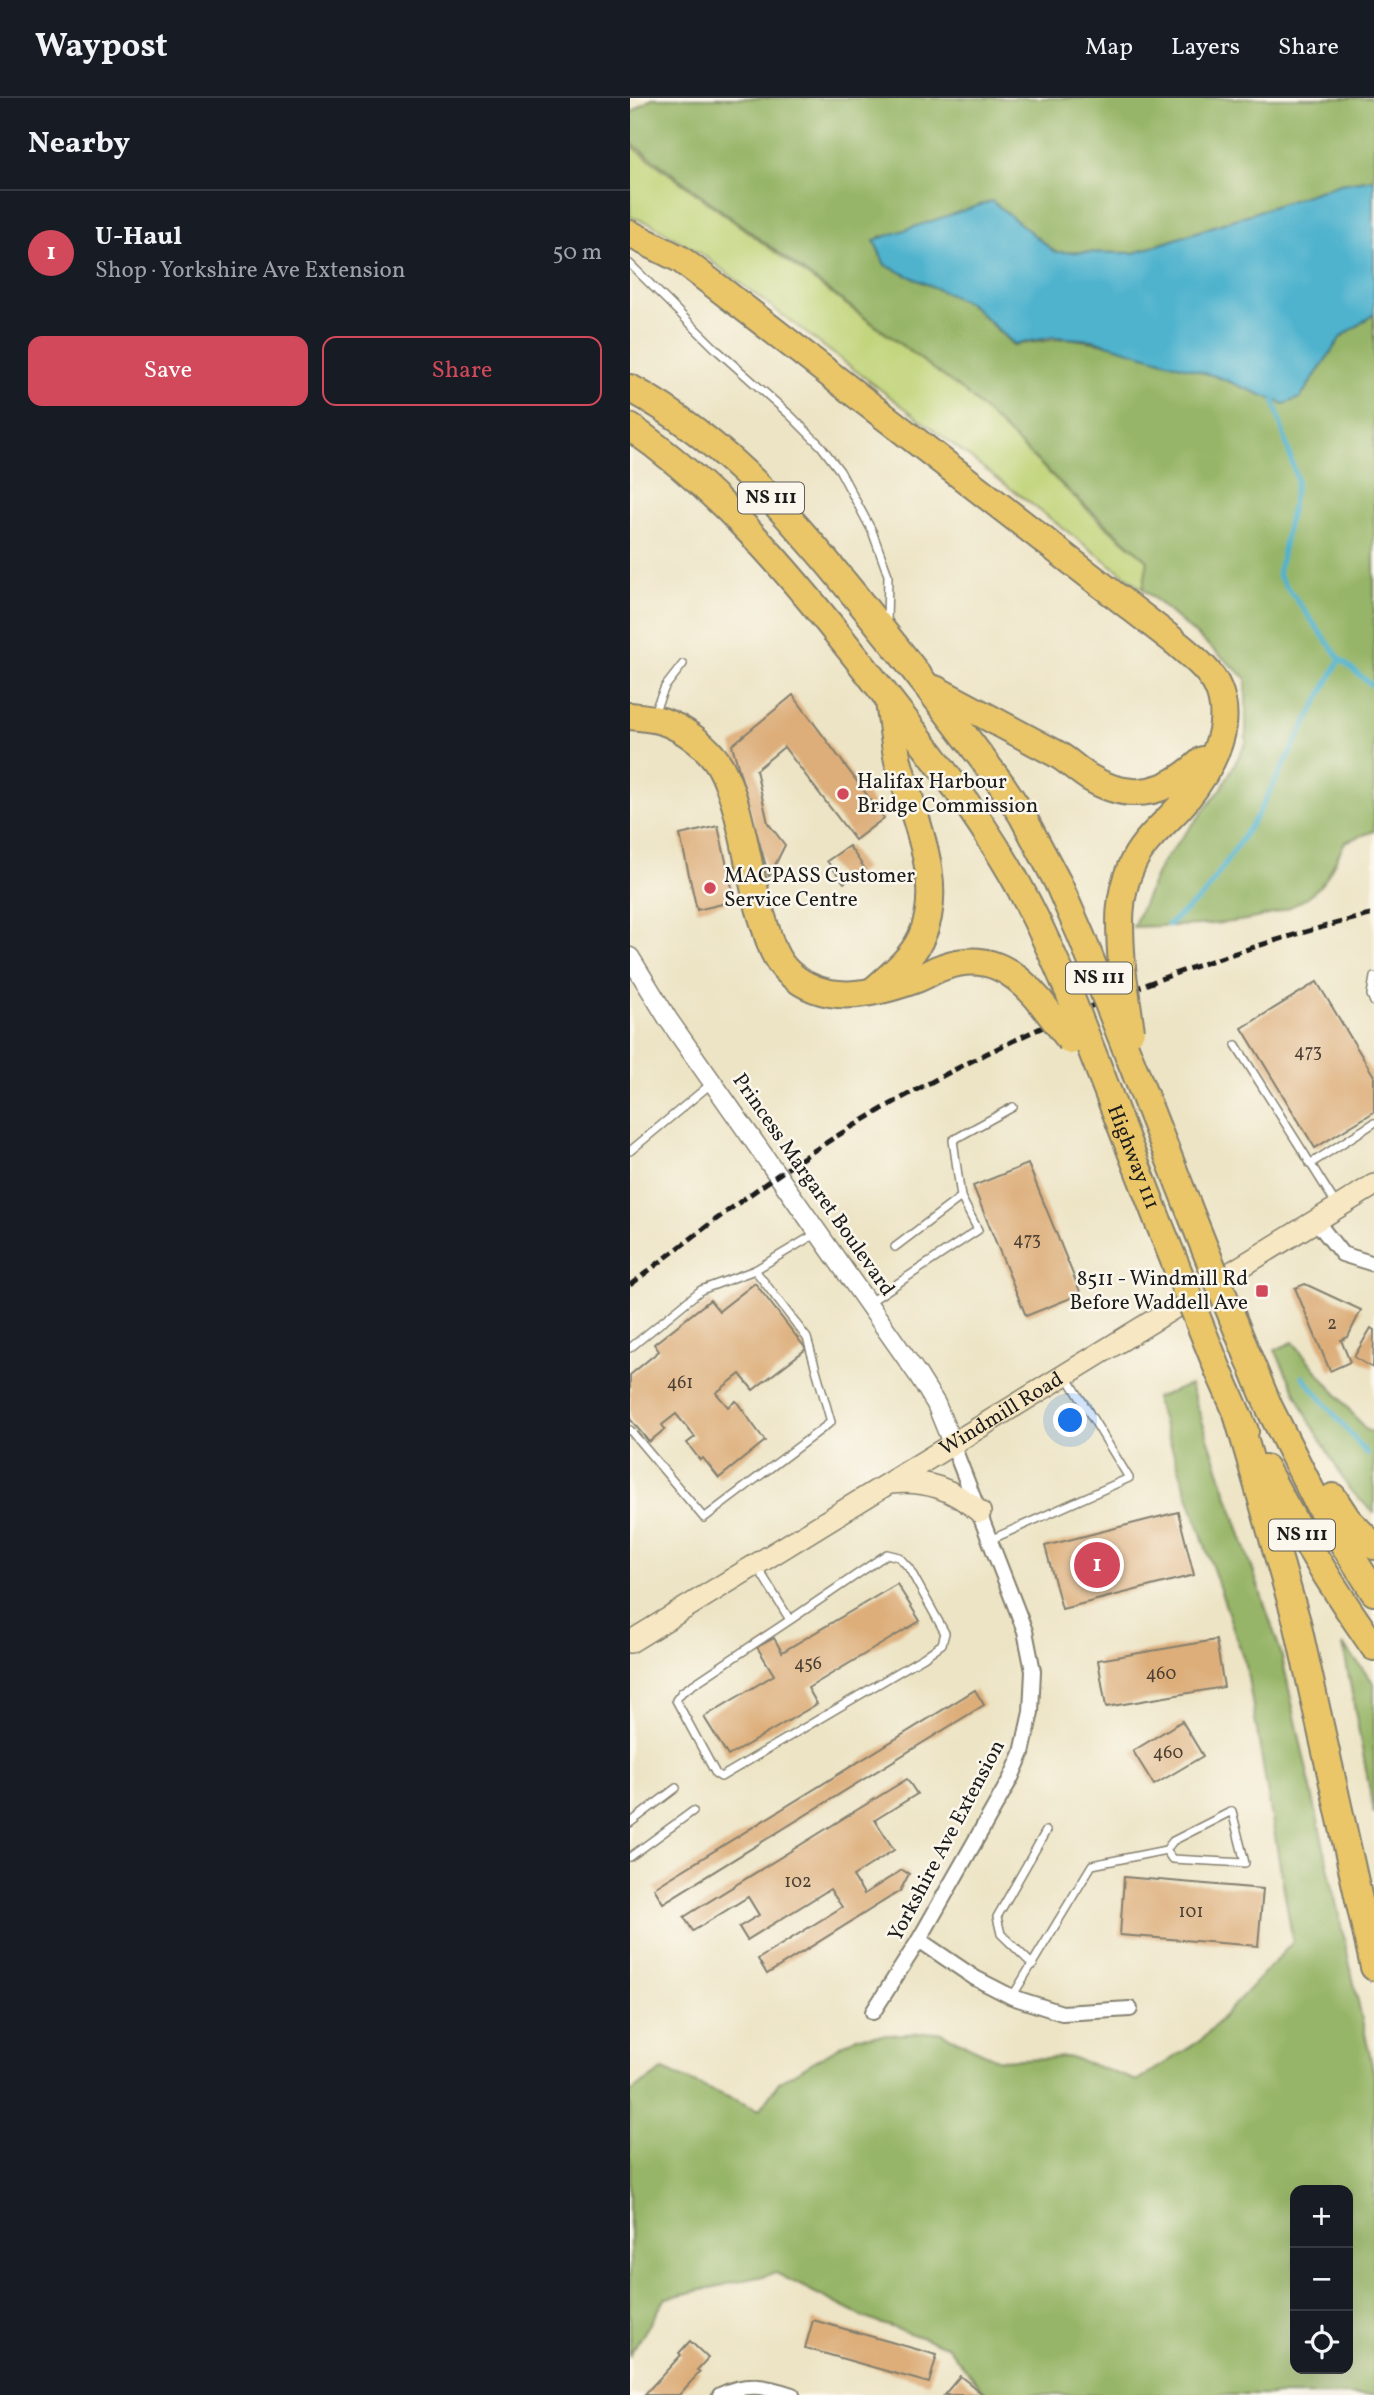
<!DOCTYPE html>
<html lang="en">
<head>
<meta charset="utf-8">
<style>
	body { margin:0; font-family:Vollkorn,serif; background:#242831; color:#f1f3f6 }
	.controls { position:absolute; right:21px; bottom:21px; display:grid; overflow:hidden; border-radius:14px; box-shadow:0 7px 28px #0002 }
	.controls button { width:63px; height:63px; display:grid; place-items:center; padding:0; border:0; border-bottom:2px solid #363941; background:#171b24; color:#f1f3f6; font:35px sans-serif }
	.you { position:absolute; left:441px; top:1323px; width:24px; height:24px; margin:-18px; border:5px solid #fff; border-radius:50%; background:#1a73e8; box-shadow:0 0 0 10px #1a73e833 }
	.badge { display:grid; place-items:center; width:46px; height:46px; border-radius:50%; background:#d1495b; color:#fff; font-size:23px; font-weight:700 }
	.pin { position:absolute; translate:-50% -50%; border:4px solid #fff; box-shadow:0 2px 7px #0006 }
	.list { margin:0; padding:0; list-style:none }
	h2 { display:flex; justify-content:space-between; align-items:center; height:91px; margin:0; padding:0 28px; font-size:30px }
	h2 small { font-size:23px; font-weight:400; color:#9ea1a6 }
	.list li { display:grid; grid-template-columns:46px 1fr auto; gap:21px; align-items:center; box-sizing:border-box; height:126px; padding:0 28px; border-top:2px solid #363941 }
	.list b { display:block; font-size:26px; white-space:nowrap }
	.list p { margin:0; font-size:23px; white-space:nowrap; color:#9ea1a6 }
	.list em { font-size:23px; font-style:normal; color:#9ea1a6 }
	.actions { display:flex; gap:14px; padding:21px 28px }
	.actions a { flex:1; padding:16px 0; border:2px solid #d1495b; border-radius:14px; text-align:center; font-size:24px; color:#d1495b }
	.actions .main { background:#d1495b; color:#fff }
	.icon { flex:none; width:38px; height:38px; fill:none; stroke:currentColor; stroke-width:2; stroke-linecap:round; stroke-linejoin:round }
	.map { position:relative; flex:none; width:744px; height:2297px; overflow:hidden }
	header { display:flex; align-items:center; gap:42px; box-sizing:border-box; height:98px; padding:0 35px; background:#171b24; border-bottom:2px solid #363941 }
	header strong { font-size:33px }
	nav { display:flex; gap:38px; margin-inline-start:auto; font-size:24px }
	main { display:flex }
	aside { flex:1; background:#171b24 }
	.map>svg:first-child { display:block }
</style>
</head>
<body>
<header>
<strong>Waypost</strong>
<nav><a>Map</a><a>Layers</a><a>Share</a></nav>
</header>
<main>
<aside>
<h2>Nearby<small></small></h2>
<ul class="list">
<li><span class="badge">1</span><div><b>U-Haul</b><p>Shop · Yorkshire Ave Extension</p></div><em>50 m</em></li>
</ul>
<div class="actions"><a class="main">Save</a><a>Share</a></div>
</aside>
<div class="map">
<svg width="744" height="2297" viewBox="0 0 744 2297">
	<rect width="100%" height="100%" fill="#fbf7ec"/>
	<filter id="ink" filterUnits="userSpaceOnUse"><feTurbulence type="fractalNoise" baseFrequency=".0143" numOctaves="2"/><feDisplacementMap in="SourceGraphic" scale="14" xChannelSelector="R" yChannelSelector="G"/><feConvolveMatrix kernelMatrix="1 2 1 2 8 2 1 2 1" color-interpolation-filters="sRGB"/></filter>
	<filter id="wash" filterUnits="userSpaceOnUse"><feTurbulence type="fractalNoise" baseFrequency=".00686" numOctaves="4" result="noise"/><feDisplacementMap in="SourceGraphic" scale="28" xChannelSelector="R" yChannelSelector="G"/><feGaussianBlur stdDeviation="1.57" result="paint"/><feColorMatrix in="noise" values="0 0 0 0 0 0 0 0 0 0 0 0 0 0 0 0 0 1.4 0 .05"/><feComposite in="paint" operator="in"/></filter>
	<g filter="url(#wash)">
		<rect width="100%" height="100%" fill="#ede4c5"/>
		<polygon fill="#bfd377" stroke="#6e784a" stroke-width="2" points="0,47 336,295 466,420 518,463 513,491 76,159 20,125 0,119"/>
		<g fill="#97b568" stroke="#5a6842" stroke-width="2" fill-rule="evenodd">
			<path d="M22,0h722v81l-34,5 -206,69 -79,-1 -63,-51 -109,37 -1,-2 -8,5 11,24 85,39 43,41 54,-7 46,7 102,31 69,28 16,-6 41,-61 33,-23v517l-29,11c-7,13 -13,27 -21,39 -38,50 -134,43 -191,46l28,-63 60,-75 25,-46v-65l-103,-89 5,-28 -79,-70 -103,-98 -336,-251v-28z"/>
			<polygon points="663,1244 736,1332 744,1335 744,1415 719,1391 678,1320 645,1252"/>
			<path d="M560,1287l91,268 93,421v321h-387l-40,-49 -82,-28 -89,-45 -110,25 -36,57v-263l33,-22 96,40 20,-28 77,-45 83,-5 60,28 72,-3 66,24 64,-41 92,-98 -47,-276 -91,-268zM665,2092h53v179h-53z"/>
			<polygon points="713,1547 744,1585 744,1716"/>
		</g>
		<polygon fill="#4fb3ce" stroke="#366875" stroke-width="2" points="744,81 744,216 711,239 670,300 654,306 585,278 463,242 424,239 384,246 340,206 255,167 244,142 362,103 425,154 504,155 710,86"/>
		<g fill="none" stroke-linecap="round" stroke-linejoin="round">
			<g stroke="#4fb3ce" stroke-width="5">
				<polyline points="644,303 667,382 648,477 710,561 744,589"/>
				<polyline points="538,827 575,796 628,716 710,561"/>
				<polyline points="673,1279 737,1356"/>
			</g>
		</g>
		<g id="blocks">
			<g fill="#ddae7a">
				<polygon points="163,597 254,720 225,742 154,649 126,672 138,725 155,747 139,779 102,647"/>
				<polygon points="88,728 105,803 67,812 50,737"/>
				<polygon points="219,748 235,771 214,785 197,763"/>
				<polygon points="687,884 744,978 744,1014 685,1050 612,930"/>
				<polygon points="398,1066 451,1196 396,1218 343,1088"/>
				<polygon points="125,1185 176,1251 123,1292 110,1276 86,1295 98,1309 106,1303 135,1343 89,1380 73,1360 70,1362 57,1345 65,1339 46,1316 32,1327 35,1331 19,1344 0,1321 0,1277 29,1253 24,1246 80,1202 89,1213"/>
				<polygon points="675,1186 731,1212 718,1239 711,1242 720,1264 700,1273 665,1190"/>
				<polygon points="741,1230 744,1232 743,1270 724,1259"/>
				<polygon points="548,1414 564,1477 432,1511 415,1448"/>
				<polygon points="267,1486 290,1523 178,1590 187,1606 98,1658 74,1619 144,1577 127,1549 144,1540 152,1554"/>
				<polygon points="586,1542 594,1589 476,1609 468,1562"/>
				<polygon points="345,1592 354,1607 33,1805 24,1790"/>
				<polygon points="552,1623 573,1658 524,1687 503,1653"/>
				<polygon points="277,1681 287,1696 245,1722 264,1752 223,1778 234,1796 272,1772 279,1776 270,1793 137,1876 128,1861 212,1809 200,1791 117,1842 109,1829 129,1817 118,1799 63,1833 54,1819"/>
				<polygon points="494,1779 633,1791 628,1848 490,1837"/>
				<polygon points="183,2222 307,2257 299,2285 175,2250"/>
				<polygon points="60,2243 78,2260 67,2272 70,2274 49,2297 14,2297 51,2257 49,2255"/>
				<polygon points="330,2278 354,2297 314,2297"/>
			</g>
		</g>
	</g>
	<g filter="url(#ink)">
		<use href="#blocks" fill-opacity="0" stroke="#848070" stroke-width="2"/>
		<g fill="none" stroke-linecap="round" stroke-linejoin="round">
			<g stroke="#848070" stroke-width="10">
				<g id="service">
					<polyline points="0,166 88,253 160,317 191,348 210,373 242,433 258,477 257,526"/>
					<polyline points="24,614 35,589 53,566"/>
					<polyline points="744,879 741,897 744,904"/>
					<polyline points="606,947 706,1106"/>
					<polyline points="0,1053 82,985"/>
					<polyline points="680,1066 744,1025"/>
					<polyline points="265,1149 331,1099 323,1042 383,1009"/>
					<polyline points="238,1205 348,1132 331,1099"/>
					<polyline points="0,1250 71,1192 125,1172 187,1135"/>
					<polyline points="0,1332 74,1420 201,1324 177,1240 125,1172"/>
					<polyline points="360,1442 499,1380 438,1280"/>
					<polyline points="128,1470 160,1522 257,1456 269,1459 279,1470 315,1535 312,1546 294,1559 91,1679 86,1676 46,1602 52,1594 160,1522"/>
					<polyline points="0,1725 46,1690"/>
					<polyline points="0,1759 63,1713"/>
					<polyline points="403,1867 371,1836 367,1819 416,1733"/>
					<polyline points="382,1899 462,1767 536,1752 543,1743 602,1713 615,1765 542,1761 536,1752"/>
				</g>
			</g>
			<g stroke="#848070" stroke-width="18">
				<g id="minor">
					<polyline points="686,1123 712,1156 744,1166"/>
					<polyline points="289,1842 345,1880 382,1899 432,1915 500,1911"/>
					<polyline points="243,1914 289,1842 381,1680 392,1655 401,1614 403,1573 395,1533 322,1345"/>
					<path d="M90,2297c27,-13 45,-9 72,0"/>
				</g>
			</g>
			<g stroke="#848070" stroke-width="21">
				<polyline id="tertiary" points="0,859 38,921 288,1277 306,1306 322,1345"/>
			</g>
			<g stroke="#848070" stroke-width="24">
				<g id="secondary">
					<path d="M260,1385c36,-4 63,6 90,29"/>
					<path id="s1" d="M0,1544l744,-457"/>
				</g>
			</g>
			<g stroke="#848070" stroke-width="30">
				<g id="motorway">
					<path d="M0,136l50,25 36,27 458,355c15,13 36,28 44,47 17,40 -8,82 -33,113 -18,22 -43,39 -54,66 -15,33 -11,66 -9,101"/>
					<path d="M0,290c98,53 170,139 238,224 46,57 90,114 134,173l20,30 36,68"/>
					<path d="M0,329c89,62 158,144 225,229 51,65 104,131 147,201 26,42 46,87 66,133"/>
					<path d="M305,591c40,21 80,43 120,64 13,7 23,18 35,25 43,26 79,14 113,-18"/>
					<path d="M0,618c10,1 22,2 32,5 21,7 46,25 58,45 23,42 27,107 43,154 6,19 10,38 25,52 36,34 84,23 126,8 10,-3 19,-10 29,-13 42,-15 70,2 97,34"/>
					<path d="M245,891c17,-15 36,-30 46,-51 26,-54 -9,-124 -23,-177 -4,-19 -6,-39 -9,-59"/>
					<path id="s2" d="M456,938l72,185"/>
					<polyline points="506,976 557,1106"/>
					<polyline points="617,1256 639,1309 688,1406 744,1494"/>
					<polyline points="589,1274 615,1333"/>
					<polyline points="608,1319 667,1524 744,1869"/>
					<path d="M635,1370c32,62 69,122 109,179"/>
					<polyline points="703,1399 718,1422 744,1448"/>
				</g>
			</g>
			<use href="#service" stroke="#fff" stroke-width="7"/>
			<use href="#minor" stroke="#fff" stroke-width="14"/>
			<use href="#tertiary" stroke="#fff" stroke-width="18"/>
			<use href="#secondary" stroke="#f7e8c3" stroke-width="21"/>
			<use href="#motorway" stroke="#eac669" stroke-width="26"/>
			<path stroke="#1c1c1c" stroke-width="5" stroke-dasharray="10 5" stroke-linecap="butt" d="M0,1187c73,-56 146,-113 225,-160 161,-96 336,-167 519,-211"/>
			<g stroke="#848070" stroke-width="30" stroke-linecap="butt">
				<g id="motorway-bridge">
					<polyline points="428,785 452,840 506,976"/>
					<polyline points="492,870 501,933"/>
					<polyline points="438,892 456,938"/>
					<polyline points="410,903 441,943"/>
					<polyline points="557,1106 617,1256"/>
					<polyline points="528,1123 589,1274"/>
				</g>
			</g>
			<use href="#motorway-bridge" stroke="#eac669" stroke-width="26"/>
		</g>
	</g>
	<g fill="#d1495b" stroke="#fbf7ec" stroke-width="2.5">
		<circle cx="213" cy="696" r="7"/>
		<circle cx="80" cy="790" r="7"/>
		<rect x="625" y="1186" width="14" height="14" rx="3.5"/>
	</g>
	<g text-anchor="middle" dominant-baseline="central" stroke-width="5" stroke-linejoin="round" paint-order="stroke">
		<g font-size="18" fill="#4c4034">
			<text x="678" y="954">473</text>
			<text x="397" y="1142">473</text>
			<text x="702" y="1226">2</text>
			<text x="50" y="1285">461</text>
			<text x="178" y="1566">456</text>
			<text x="531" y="1576">460</text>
			<text x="538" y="1655">460</text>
			<text x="168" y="1784">102</text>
			<text x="561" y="1814">101</text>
		</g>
		<g fill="#fbf7ec" stroke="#5f5e5a" stroke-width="2">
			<rect x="108" y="384.5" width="66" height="31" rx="5"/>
			<rect x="436" y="864.5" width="66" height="31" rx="5"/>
			<rect x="639" y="1421.5" width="66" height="31" rx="5"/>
		</g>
		<g font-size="19" font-weight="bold" fill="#1c1c1c">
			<text x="141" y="400">NS 111</text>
			<text x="469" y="880">NS 111</text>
			<text x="672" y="1437">NS 111</text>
		</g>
		<g font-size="21" fill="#1c1c1c" stroke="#fbf7ec" text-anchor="start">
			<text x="227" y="684">Halifax Harbour<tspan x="227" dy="24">Bridge Commission</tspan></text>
			<text x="94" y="778">MACPASS Customer<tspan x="94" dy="24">Service Centre</tspan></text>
			<text x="618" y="1181" text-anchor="end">8511 - Windmill Rd<tspan x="618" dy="24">Before Waddell Ave</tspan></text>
		</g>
		<g font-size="21" fill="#1c1c1c" stroke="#fbf7ec">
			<text stroke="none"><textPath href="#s2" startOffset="130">Highway 111</textPath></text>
			<text transform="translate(183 1087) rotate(55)">Princess Margaret Boulevard</text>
			<text stroke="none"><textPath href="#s1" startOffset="436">Windmill Road</textPath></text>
			<text transform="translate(317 1743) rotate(-62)">Yorkshire Ave Extension</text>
		</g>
	</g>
</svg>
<div class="controls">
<button>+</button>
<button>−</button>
<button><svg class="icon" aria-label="locate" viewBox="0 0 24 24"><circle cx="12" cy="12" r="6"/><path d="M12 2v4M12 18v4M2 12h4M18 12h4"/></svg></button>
</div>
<div class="you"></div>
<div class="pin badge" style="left:467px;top:1467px">1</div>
</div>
</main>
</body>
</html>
